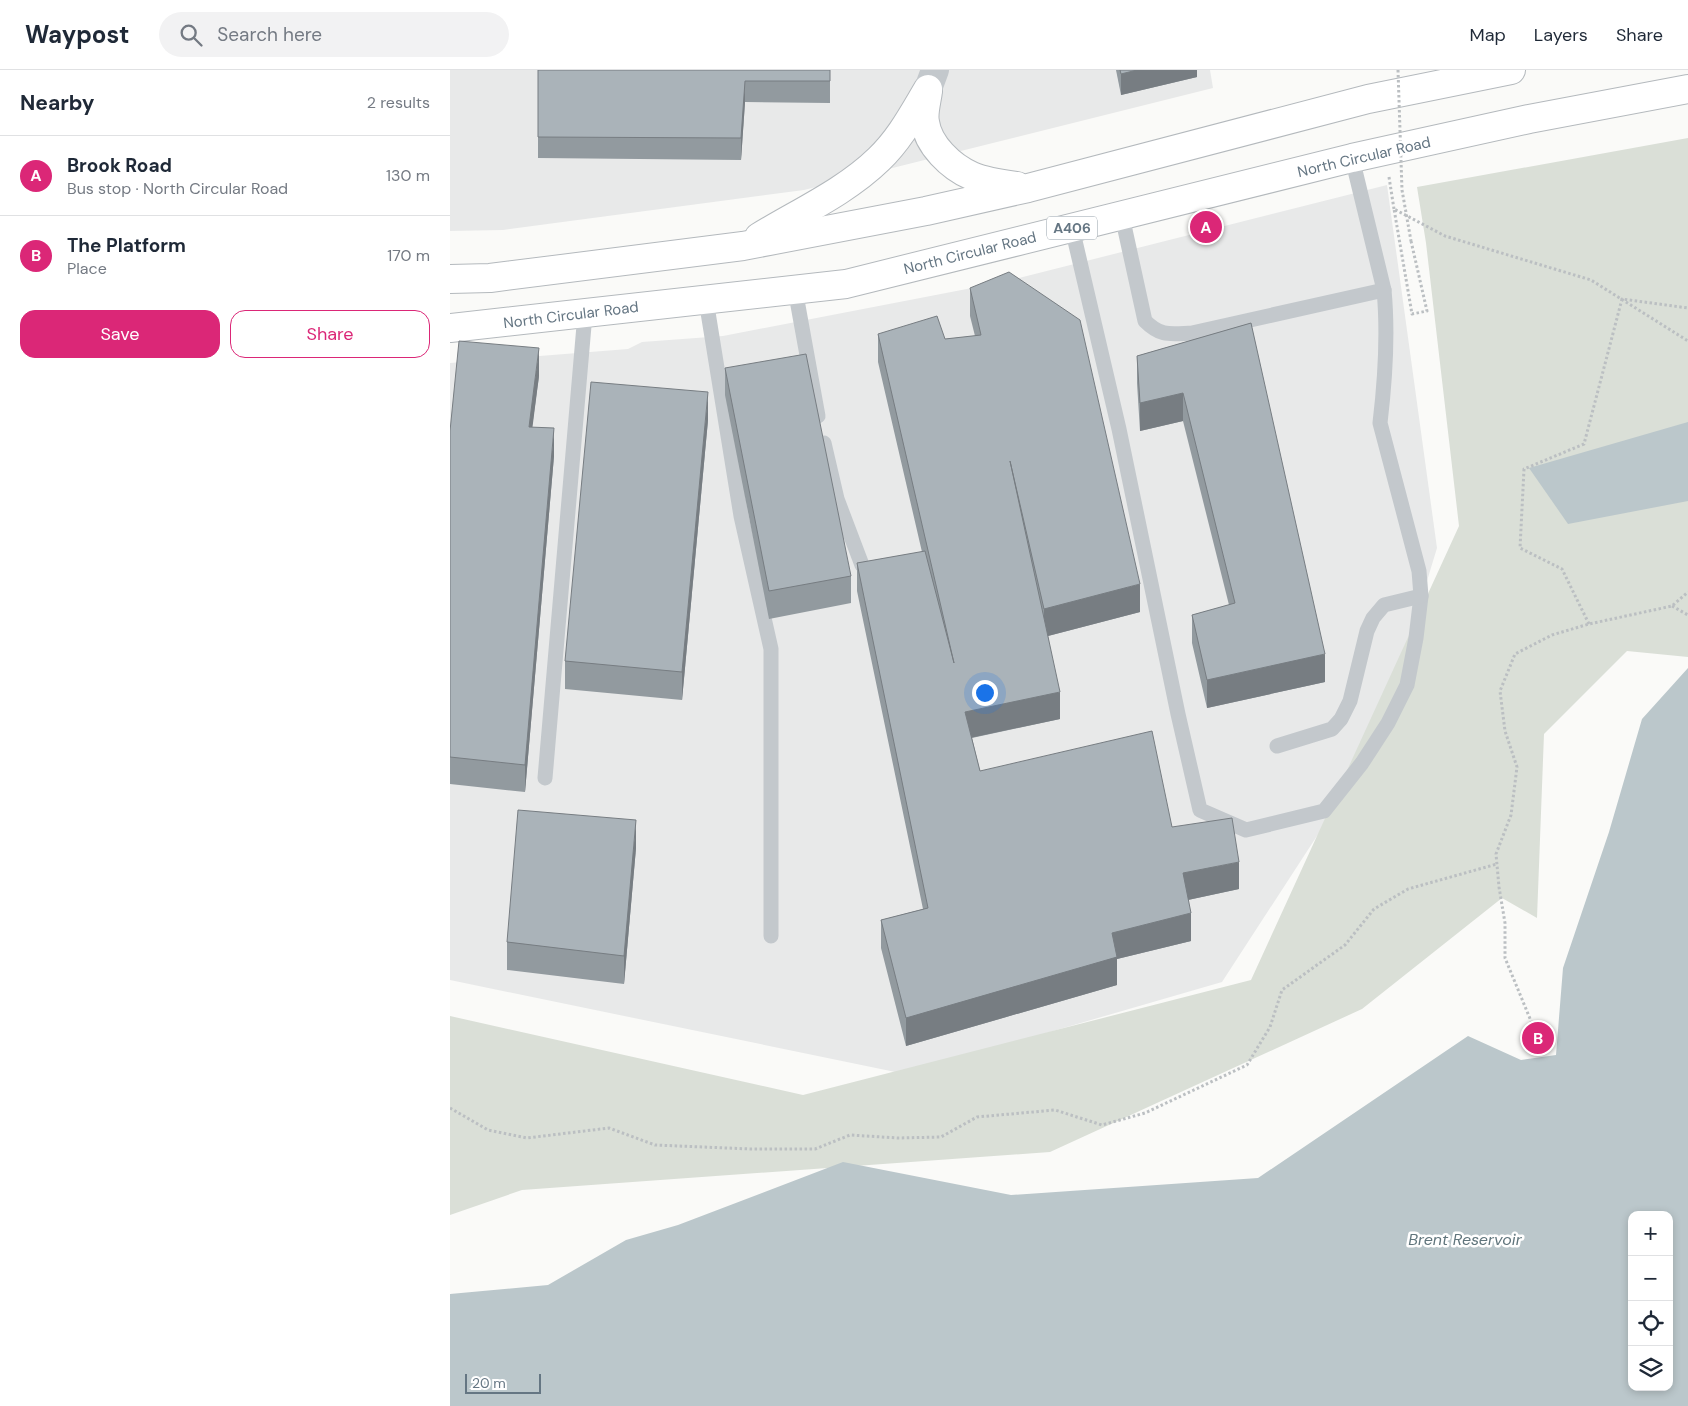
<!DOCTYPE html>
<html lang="en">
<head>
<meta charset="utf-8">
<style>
	body { margin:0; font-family:"DM Sans",sans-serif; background:#f2f2f3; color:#1f2937 }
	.controls { position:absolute; right:15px; bottom:15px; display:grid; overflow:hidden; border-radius:10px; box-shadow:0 2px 8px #0003 }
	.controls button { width:45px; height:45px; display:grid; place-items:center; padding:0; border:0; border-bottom:1px solid #e0e1e3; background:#fff; color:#1f2937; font:25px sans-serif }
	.scale { position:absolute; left:15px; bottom:12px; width:76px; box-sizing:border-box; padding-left:5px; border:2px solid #657683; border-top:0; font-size:14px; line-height:18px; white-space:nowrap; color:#657683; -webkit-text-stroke:4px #fff; paint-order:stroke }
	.you { position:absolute; left:534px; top:622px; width:18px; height:18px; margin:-12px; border:4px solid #fff; border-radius:50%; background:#1a73e8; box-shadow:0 0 0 8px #1a73e833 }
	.badge { display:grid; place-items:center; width:32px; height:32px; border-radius:50%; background:#db2777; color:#fff; font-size:16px; font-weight:700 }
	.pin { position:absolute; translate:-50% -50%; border:2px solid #fff; box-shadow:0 1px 5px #0006 }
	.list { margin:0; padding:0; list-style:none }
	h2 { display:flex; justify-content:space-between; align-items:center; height:65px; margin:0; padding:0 20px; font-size:21px }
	h2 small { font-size:16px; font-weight:400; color:#747a83 }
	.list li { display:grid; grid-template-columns:32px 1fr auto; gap:15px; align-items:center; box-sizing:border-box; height:80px; padding:0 20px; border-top:1px solid #e0e1e3 }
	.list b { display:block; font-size:19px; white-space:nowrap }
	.list p { margin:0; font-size:16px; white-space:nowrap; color:#747a83 }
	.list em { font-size:16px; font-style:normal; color:#747a83 }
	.actions { display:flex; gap:10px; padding:15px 20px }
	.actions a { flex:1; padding:11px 0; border:1px solid #db2777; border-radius:15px; text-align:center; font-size:18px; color:#db2777 }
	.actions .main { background:#db2777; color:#fff }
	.icon { flex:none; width:28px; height:28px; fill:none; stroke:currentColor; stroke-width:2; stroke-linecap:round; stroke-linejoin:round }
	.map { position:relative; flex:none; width:1238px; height:1336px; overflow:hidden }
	header { display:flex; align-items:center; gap:30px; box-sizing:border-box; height:70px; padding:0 25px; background:#fff; border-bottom:1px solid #e0e1e3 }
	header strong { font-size:24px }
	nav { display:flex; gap:28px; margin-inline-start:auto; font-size:18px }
	.search { width:350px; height:45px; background:#f2f2f3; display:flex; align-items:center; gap:12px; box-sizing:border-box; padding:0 18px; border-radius:28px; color:#747a83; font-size:19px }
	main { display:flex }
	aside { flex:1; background:#fff }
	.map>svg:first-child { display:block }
</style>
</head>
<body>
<header>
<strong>Waypost</strong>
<div class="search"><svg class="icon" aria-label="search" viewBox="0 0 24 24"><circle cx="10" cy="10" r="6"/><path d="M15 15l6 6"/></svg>Search here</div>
<nav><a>Map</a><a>Layers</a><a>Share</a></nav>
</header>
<main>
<aside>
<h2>Nearby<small>2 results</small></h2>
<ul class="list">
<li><span class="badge">A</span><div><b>Brook Road</b><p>Bus stop · North Circular Road</p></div><em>130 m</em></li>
<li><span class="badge">B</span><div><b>The Platform</b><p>Place</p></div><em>170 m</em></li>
</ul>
<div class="actions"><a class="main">Save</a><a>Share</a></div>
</aside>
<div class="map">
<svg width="1238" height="1336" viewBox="0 0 1238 1336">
	<rect width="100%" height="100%" fill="#fafaf8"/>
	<g fill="#e8e9e9">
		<polygon points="0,0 760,0 763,18 354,120 53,160 0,161"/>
		<polygon points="937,115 987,478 928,672 772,912 455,1004 0,910 0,293 178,279 192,272 273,266 553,212"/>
	</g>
	<polygon fill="#dadfd7" points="1238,68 1238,587 1177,581 1094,664 1087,848 1052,828 912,939 600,1082 72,1120 0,1145 0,946 353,1025 801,910 1009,456 976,173 967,117"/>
	<g fill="#bbc7cb" fill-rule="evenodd">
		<polygon points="1238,352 1238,431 1118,454 1079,398"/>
		<path d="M1238,598v738h-1238v-112l98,-9 78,-45 52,-15 165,-63 168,33 247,-17 210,-142 53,24 35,-5 7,-87 46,-136 33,-113zM1182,1145h37v172h-37z"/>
	</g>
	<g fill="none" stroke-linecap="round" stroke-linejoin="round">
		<g stroke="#b4b9bd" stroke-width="30">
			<g id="trunk">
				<path d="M478,21c-1,9 -5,22 -3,31 3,23 26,45 47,54 14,6 30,8 45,10"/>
				<path d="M309,167c41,-25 86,-45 120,-78 21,-20 34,-45 49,-70"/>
				<polyline points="0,209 40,208 293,176 476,141 578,118 918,29 1061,0"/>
				<polyline points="0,258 396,214 902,88 1079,49 1238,19"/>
			</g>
		</g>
		<g stroke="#bbbfc2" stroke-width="3" stroke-dasharray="2.5 2.5" stroke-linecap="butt">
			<polyline points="939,107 944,139"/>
			<polyline points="961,171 977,241 962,244 944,139 995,166 1141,210 1238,271"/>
			<polyline points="1222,536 1238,545"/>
			<polyline points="1139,554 1112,499 1070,478 1074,399 1134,374 1172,229 1238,238"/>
			<polyline points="1087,964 1088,968 1055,888 1055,853 1049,817 1046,784 1061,745 1067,697 1055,661 1050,621 1065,584 1102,565 1139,554 1222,536 1238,522"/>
			<polyline points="0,1038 38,1060 77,1068 159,1058 205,1075 301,1079 365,1079 400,1065 448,1068 491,1067 527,1047 605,1040 652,1055 695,1043 797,995 820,957 832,920 895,875 924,839 958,819 1047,794"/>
		</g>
		<g stroke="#c3c8cc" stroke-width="15">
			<path d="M672,146l23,105c16,16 25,13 47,12l192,-43"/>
			<path d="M622,158l47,201 59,285 22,96 46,20 78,-19 38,-48 26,-40 19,-38 9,-47 5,-42 -2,-25 -39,-148c5,-42 8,-91 4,-133l-32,-132"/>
			<polyline points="345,219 368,346"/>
			<polyline points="256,230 291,446 321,579 321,866"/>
			<polyline points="374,373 387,429 412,495"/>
			<polyline points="827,676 882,659 891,649 900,631 917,561 923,548 934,535 971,526"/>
			<polyline points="95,708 135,244"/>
		</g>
		<polyline stroke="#c3c8cc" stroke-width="28" points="478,19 485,0"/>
		<use href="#trunk" stroke="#fff" stroke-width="28"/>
		<polyline stroke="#bbbfc2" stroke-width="3" stroke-dasharray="2.5 2.5" stroke-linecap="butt" points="948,0 952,120 961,171"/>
	</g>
	<g fill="#929a9f">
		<polygon points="88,0 380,0 380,33 295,32 291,90 88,88"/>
		<polygon points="666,0 747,0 747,7 671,25"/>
		<polygon points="520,218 690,542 598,566 610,649 522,668 530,701 722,757 789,819 738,830 741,871 667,889 667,915 456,976 431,878 431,850 473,839 407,521 407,493 472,482 428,292 428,264 495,269 525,266 520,246"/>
		<polygon points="801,253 875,612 757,638 742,573 742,545 779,535 733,351 690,361 687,313 687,286"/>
		<polygon points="275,298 401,506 401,533 319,549 275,325"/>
		<polygon points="89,306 82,357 104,386 75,722 0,714 0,361"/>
		<polygon points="258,350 232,630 115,619 115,591"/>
		<polygon points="186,778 174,914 57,900 57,872"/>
	</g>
	<g fill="#777d82">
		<polygon points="687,0 747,0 747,7 671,25 671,4"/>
		<polygon points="295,11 295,32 291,90 291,68"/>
		<polygon points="89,278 89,306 79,384 79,357"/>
		<polygon points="258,322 258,350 232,630 232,602"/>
		<polygon points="733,323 733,351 690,361 690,333"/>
		<polygon points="104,358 104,386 75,722 75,695"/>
		<polygon points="690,514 690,542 594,567 594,539"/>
		<polygon points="875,584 875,612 757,638 757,610"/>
		<polygon points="610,622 610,649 515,669 515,642"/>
		<polygon points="186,750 186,778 174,914 174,886"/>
		<polygon points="789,792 789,819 733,831 733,803"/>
		<polygon points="741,843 741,871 667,889 667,915 456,976 456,948 662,863"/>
	</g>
	<g fill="#aab3b9" stroke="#777d82">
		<polygon points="88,0 380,0 380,11 295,11 291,68 88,67"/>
		<polygon points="670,0 687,0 671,4"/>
		<polygon points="559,202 630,250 690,514 594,539 560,391 610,622 515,642 530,701 702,661 722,757 782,748 789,792 733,803 741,843 662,863 667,887 456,948 431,850 478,838 407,493 475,481 504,593 428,264 487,246 495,269 531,265 520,218"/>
		<polygon points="801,253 875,584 757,610 742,545 785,533 733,323 690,333 687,286"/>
		<polygon points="9,271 89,278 79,357 104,358 75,695 0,687 0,361"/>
		<polygon points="356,284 401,506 319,521 275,298"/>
		<polygon points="141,312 258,322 232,602 115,591"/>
		<polygon points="68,740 186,750 174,886 57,872"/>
	</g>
	<g text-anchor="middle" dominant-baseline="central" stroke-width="5" stroke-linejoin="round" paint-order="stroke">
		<rect fill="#fff" stroke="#939fa8" stroke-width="1" x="597" y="146.5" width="50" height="23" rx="4"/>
		<g font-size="14" font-weight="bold" fill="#657683">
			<text x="622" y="158">A406</text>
		</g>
		<g font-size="15" fill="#657683" stroke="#fff">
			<text transform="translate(914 87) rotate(-13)">North Circular Road</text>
			<text transform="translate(520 183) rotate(-14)">North Circular Road</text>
			<text transform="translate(121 245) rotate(-7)">North Circular Road</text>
		</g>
		<g font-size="16" font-style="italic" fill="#60757c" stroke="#fff">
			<text x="1015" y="1169">Brent Reservoir</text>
		</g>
	</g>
</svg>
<div class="controls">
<button>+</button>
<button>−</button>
<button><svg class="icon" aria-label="locate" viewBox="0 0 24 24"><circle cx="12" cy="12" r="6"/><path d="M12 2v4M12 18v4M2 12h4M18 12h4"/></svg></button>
<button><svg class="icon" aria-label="layers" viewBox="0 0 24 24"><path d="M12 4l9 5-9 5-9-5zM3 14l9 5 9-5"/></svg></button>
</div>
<div class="scale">20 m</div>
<div class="you"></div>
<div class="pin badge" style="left:756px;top:157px">A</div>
<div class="pin badge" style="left:1088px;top:968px">B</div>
</div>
</main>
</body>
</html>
